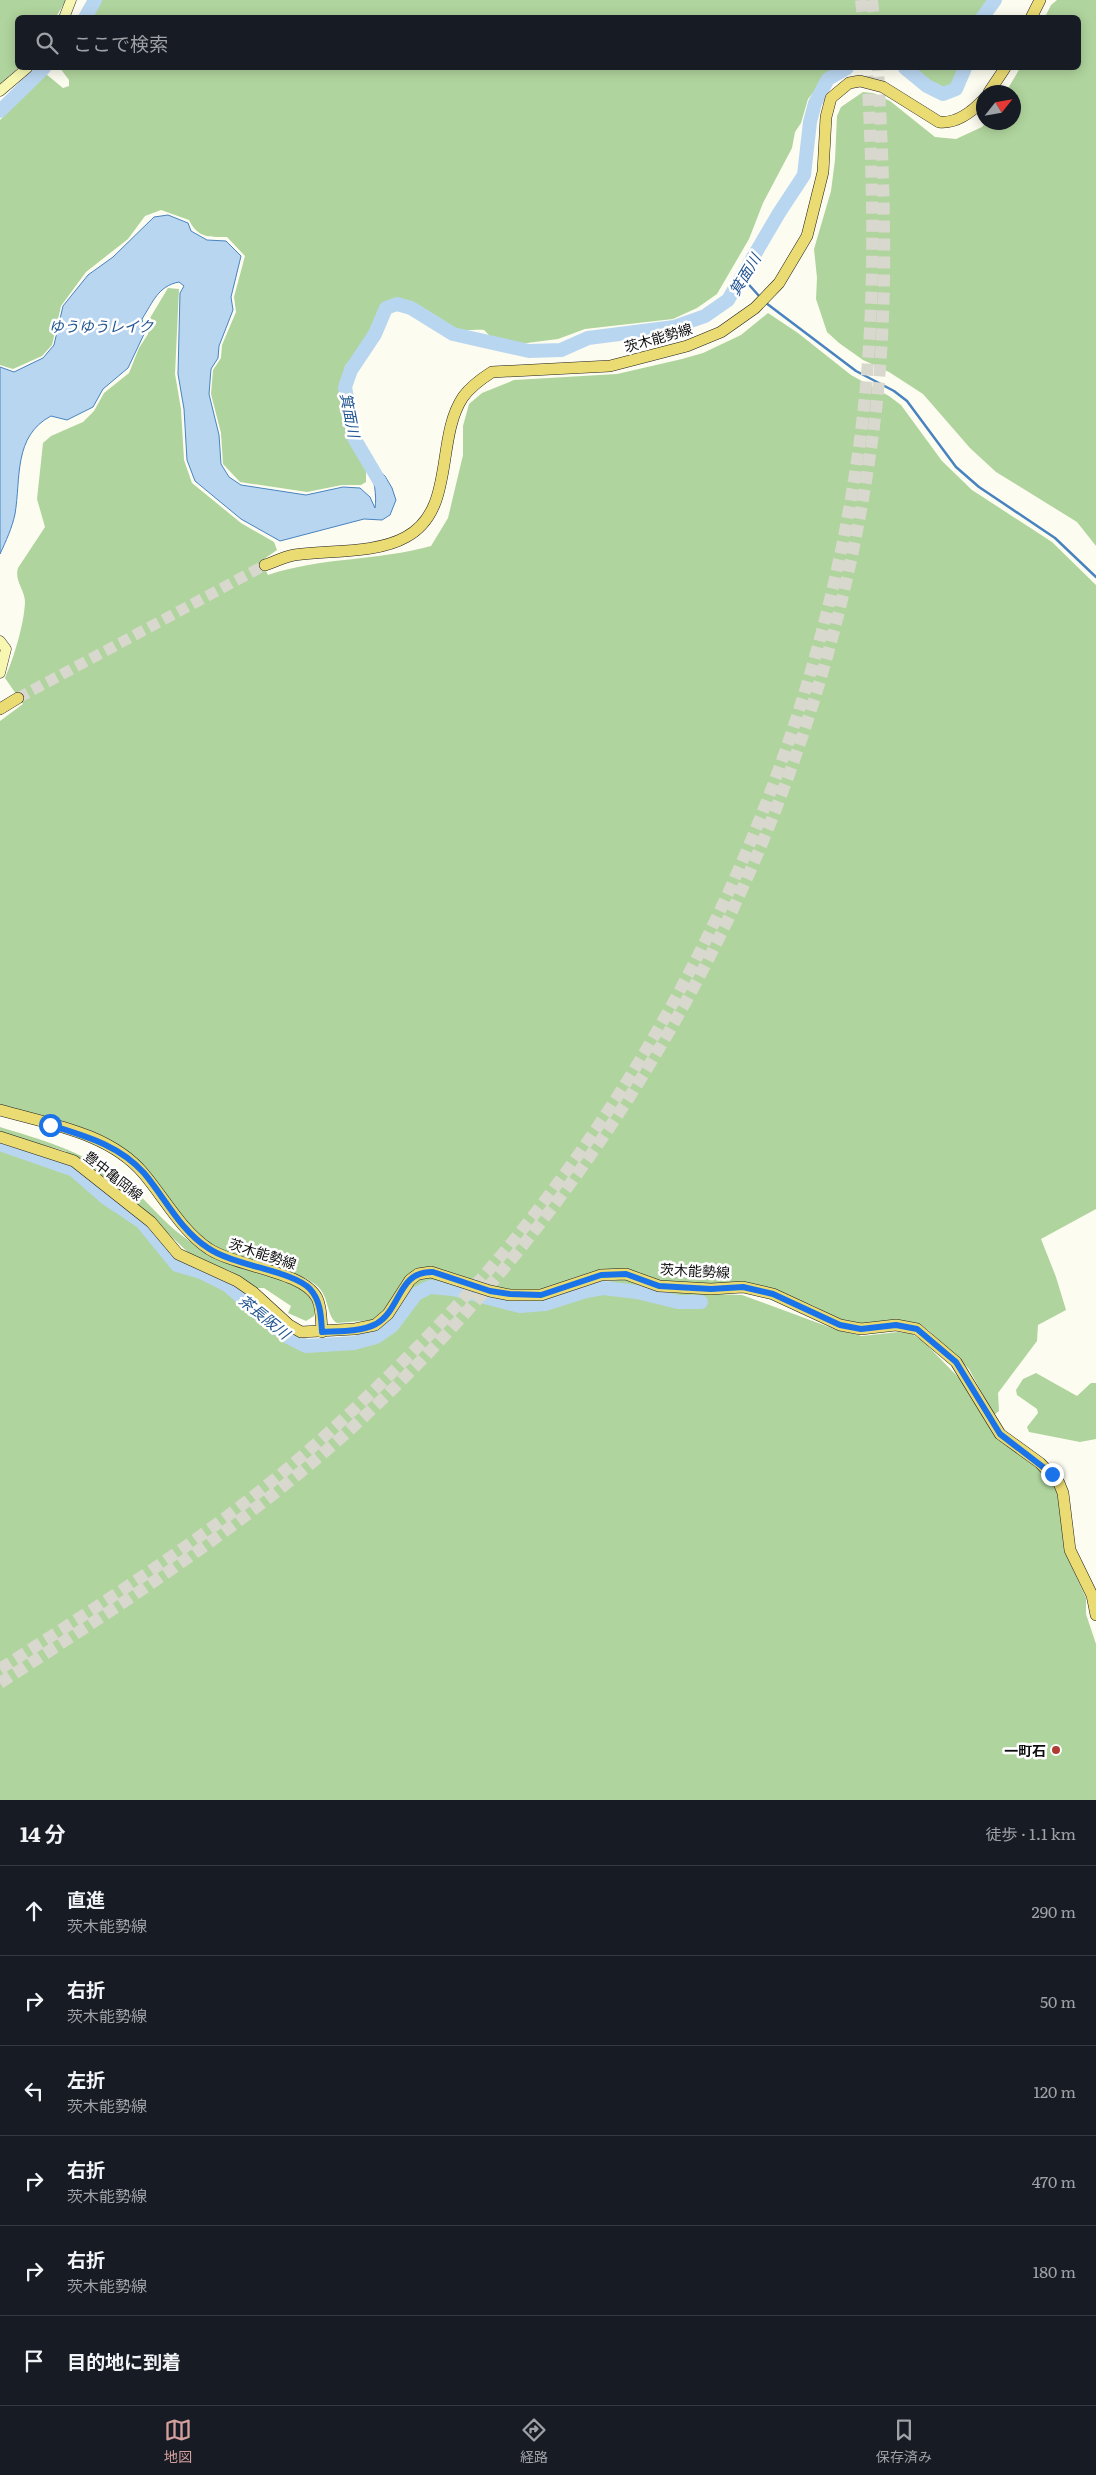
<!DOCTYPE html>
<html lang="ja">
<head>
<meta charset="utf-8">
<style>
	body { margin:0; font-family:Literata,"Noto Sans JP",serif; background:#20242c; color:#f1f3f6 }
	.compass { position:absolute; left:976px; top:85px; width:45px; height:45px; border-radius:50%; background:#171b24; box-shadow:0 2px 12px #0003; rotate:59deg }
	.stop { position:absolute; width:15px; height:15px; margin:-11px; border:4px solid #1a73e8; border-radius:50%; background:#fff }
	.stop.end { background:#1a73e8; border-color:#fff; box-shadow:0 1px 5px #0008 }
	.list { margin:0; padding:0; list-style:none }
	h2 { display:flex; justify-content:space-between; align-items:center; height:65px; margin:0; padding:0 20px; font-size:21px }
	h2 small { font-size:16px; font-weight:400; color:#9ea1a6 }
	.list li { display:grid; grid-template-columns:32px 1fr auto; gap:15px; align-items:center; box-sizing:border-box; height:90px; padding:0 20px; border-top:1px solid #363941 }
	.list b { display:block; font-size:19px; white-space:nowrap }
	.list p { margin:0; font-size:16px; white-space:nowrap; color:#9ea1a6 }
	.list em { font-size:16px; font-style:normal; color:#9ea1a6 }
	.icon { flex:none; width:28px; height:28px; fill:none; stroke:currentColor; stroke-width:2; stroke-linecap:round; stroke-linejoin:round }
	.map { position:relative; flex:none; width:1096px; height:1800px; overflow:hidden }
	.search { position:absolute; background:#171b24; box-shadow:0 2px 12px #0003; left:15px; right:15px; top:15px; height:55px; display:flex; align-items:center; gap:12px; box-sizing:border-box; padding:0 18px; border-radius:8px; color:#9ea1a6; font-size:19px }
	.sheet { height:605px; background:#171b24 }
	nav { display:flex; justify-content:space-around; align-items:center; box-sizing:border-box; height:70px; border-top:1px solid #363941; background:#171b24; font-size:14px; color:#9ea1a6 }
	nav a { display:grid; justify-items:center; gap:2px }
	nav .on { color:#d4a09e }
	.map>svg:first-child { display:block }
</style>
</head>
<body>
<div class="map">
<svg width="1096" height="1800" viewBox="0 0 1096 1800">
	<rect width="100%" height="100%" fill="#fdfcf0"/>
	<g fill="#b0d49d">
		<polygon points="0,0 66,0 56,17 18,18 18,68 0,84"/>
		<polygon points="102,0 990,0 975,18 91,17"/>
		<polygon points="1057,0 1096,0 1096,546 1077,522 996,472 970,448 923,394 889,372 863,360 839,343 827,332 816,299 817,278 814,249 831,191 835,160 837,116 841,107 863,92 873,93 890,101 935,137 956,139 982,127 985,123 1014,122 1014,92 1006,92 1020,68 1078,68 1078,18 1045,17 1051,5"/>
		<path d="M60,68h781l-15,8 -18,23 -7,24 -6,9 -3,16 -29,55 -14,36 -32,55 -20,14 -24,11 -88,10 -27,10 -31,4h-21l-12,-3 -10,-10c-9,-1 -23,2 -31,-2 -28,-12 -36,-34 -71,-24l-11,30 -26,32 -4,20 10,54 15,28v14l-5,3h-19l-35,7 -67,-10 -17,-18 -2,-31 -10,-39 2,-24 8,-12 1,-13 14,-33 -2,-15 11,-41 -18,-19c-19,0 -29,1 -38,-17l-28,-10 -16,6 -17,23 -42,33 -25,34 -9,39 -10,11 -29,13 -13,-4v-245l46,-46 17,14 6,-2v-6z"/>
		<polygon points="910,68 959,68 951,84 940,91"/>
		<path d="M168,288l11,1 -4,85 6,35 3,51 8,23 49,40 33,19 3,8 -16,11 7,14c53,-18 110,-14 163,-29l17,-28 15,-63v-29l6,-22 13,-11 32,-13 103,-6 65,-15 21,-6 38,-18 27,-22 30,20 53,42 38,21 12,9 41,56 30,29 80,52 44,43v624l-55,30 15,38 10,33 -28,15 -1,16 -39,52 1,18 -5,4 -25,-46 -41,-39 -9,-6 -59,1 -19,-4 -27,-15 -39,-15 -117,-8 -20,-11 -62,5 -37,14 -29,1 -58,-18 -47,4 -19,31 -13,11 -36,3c-11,-6 -7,-27 -21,-38 -25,-19 -77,-24 -106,-39 -22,-12 -46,-57 -63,-76 -35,-42 -97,-50 -147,-64v-385l23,-17 -18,-26c9,-21 19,-53 20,-76 0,-12 -11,-22 -7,-34l27,-41 -8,-28 6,-56 8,-7 32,-14 11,-11 10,-18 25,-20 10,-25 9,-14 2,-16z"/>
		<path d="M0,1127c42,13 78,23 115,48 25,16 40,39 61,56 15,12 34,24 51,32 22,11 94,17 87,53l-8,5 -18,-8 3,-7 -27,-18h-10l-24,-17 -37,-14 -51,-48 -77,-58 -65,-18z"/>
		<polygon points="0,1142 61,1164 183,1264 217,1274 247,1294 285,1330 302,1340 365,1336 378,1332 392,1319 416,1280 430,1277 545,1307 583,1289 600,1283 624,1279 656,1292 742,1295 837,1330 862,1336 898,1332 912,1334 923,1341 959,1378 995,1437 1049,1477 1059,1495 1065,1552 1086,1598 1086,1614 1096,1644 1096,1800 0,1800"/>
		<polygon points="1036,1373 1077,1396 1091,1383 1096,1383 1096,1439 1080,1442 1029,1432 1027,1427 1038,1413 1037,1409 1017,1395 1016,1390 1023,1379"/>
	</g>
	<path fill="#b9d6f0" stroke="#4883c0" d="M168,215l20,8 3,8 16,9 19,1 15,15 -10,41 2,13 -14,36 -1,12 -7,11 -2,25 10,41 2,29 8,13 12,8 65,10 37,-8 17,1 10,9 5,11c2,-12 -1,-30 -6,-40l5,-3 11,11 7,12 4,12 -6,15 -8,5 -18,-1 -84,22 -39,-22 -46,-38 -8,-21 -3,-51 -6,-35 2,-81 4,-7 -5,-4c-21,4 -26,20 -37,37l3,13 -17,36 -25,21 -10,18 -26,13 -16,-4c-38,20 -30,63 -36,98 -3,14 -9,27 -15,40v-187l14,5 29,-14 11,-13 9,-39 25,-31 25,-18 41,-40z"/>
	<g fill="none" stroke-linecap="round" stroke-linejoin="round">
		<g stroke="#4883c0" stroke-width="2.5">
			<polyline points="742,277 760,297"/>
			<polyline points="766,303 856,371 894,391 907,401 956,467 979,487 1055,538 1096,577"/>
		</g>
		<g stroke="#b9d6f0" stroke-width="14">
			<polyline points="85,18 95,0"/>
			<polyline points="982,18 995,0"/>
			<polyline points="905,68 927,86 943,94 956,89 965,68"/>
			<polyline points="0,111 44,68"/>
			<polyline points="380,482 354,438 345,387 351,370 375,334 386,308 397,304 411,308 453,334 529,351 561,350 588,338 674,327 705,316 728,300 779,213 804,175 810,122 815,103 828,79 847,68"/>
			<polyline points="0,1144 74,1170 106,1198 142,1222 177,1265 201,1272 227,1285 288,1337 306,1346 354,1343 376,1337 392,1326 416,1294 430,1287 453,1289 520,1306 545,1304 586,1291 603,1288 637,1292 678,1302 701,1302"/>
		</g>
		<polyline stroke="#d9d8ce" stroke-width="11" stroke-dasharray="11 5.5" stroke-linecap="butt" points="18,698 265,565"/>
		<g stroke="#d9d8ce" stroke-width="12" stroke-dasharray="12 6" stroke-linecap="butt">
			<polyline points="861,0 863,18"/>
			<polyline points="872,0 874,18"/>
			<path d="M0,1669c106,-68 213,-135 308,-218 70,-62 137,-129 197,-200 195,-236 326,-540 359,-845 12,-112 9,-226 3,-338"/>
			<path d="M0,1683c128,-83 258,-166 370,-272 279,-264 461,-620 506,-1001 13,-114 8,-229 2,-342"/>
		</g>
		<g stroke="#303030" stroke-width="11">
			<g id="secondary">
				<polyline points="64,18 71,0"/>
				<polyline points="0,91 27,68"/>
				<polyline points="0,641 6,649 0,673"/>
			</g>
		</g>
		<g stroke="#1f1f1f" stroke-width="12">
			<g id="primary">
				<polyline points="1031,18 1040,0"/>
				<polyline points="989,92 1005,68"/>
				<path d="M265,565c9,-3 19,-8 29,-10 34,-5 82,-1 112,-18 50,-27 29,-98 57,-140 8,-11 18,-18 29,-25l118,-6 77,-20 34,-14 34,-24 24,-25 28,-47 16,-64 3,-55 5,-19 18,-15 11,-2 23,6 56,35c18,2 33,-10 45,-23"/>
				<polyline points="0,709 18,698"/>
				<path d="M0,1110c49,14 110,23 144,64 21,25 37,56 65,75 28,18 94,22 108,49 5,10 4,23 5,34"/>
				<polyline points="0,1137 74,1161 151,1222 178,1254 237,1281 253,1292 289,1325 301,1332 355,1329 375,1325 388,1314 410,1280 418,1274 431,1272 490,1291 510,1295 541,1295 601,1275 626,1274 659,1286 711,1289 743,1287 773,1294 840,1325 861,1329 896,1325 917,1329 956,1362 1000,1434 1040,1463 1059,1483 1063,1493 1070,1550 1092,1595 1096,1615"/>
			</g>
		</g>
		<use href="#secondary" stroke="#f7f7b2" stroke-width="10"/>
		<use href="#primary" stroke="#ebdb73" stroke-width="11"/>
	</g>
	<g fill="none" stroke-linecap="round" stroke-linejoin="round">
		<path stroke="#1a73e8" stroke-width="6" d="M50,1125c35,11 69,20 94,48 21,25 36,57 64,75 26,18 86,23 102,41 11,12 11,28 12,43 16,-1 39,0 54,-8 26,-15 21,-53 57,-52l57,19 20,3 31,1 60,-20 25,-1 33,12 52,3 32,-2 30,7 67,31 21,4 35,-4 21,4 39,33 44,72 52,40"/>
	</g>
	<circle fill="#b03b33" stroke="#fff" stroke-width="2" cx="1056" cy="1750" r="5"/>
	<g text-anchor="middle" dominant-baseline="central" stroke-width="5" stroke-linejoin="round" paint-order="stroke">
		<g font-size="14" fill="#0e0e0e" stroke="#fff">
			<text transform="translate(658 337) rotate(-16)">茨木能勢線</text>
			<text transform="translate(114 1175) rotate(38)">豊中亀岡線</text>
			<text transform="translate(263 1253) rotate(18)">茨木能勢線</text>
			<text transform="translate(695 1270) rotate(3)">茨木能勢線</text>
		</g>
		<g font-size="14" font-weight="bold" fill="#0e0e0e" stroke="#fff" text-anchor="end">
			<text x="1046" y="1750">一町石</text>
		</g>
		<g font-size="15" font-style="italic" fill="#235693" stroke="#fff">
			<text transform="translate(744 274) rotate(-59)">箕面川</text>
			<text x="101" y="325">ゆうゆうレイク</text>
			<text transform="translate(351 415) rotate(79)">箕面川</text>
			<text transform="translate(265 1316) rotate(39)">茶長阪川</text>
		</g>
	</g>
</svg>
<svg class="compass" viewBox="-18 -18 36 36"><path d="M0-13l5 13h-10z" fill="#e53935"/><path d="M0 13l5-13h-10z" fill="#9ea1a6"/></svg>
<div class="stop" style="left:50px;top:1125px"></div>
<div class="stop end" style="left:1052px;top:1474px"></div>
<div class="search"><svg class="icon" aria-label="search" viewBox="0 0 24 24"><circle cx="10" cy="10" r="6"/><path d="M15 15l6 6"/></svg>ここで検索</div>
</div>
<section class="sheet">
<h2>14 分<small>徒歩 · 1.1 km</small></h2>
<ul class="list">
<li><svg class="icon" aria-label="ahead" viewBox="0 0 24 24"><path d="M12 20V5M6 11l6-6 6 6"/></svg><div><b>直進</b><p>茨木能勢線</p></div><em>290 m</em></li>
<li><svg class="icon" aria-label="right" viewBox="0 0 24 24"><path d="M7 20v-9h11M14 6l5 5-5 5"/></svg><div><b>右折</b><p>茨木能勢線</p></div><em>50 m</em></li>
<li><svg class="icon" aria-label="left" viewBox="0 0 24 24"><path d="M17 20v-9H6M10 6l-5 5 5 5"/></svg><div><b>左折</b><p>茨木能勢線</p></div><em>120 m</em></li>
<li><svg class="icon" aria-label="right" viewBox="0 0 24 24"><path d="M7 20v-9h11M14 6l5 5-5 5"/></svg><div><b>右折</b><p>茨木能勢線</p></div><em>470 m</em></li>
<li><svg class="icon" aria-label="right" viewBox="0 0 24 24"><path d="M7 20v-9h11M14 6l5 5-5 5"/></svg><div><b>右折</b><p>茨木能勢線</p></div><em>180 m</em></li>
<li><svg class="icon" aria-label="arrive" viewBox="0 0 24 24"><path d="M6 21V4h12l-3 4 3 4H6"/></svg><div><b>目的地に到着</b></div></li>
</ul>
</section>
<nav>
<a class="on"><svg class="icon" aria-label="map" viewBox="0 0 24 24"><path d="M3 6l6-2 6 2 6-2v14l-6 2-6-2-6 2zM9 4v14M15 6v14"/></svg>地図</a>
<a><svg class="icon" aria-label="directions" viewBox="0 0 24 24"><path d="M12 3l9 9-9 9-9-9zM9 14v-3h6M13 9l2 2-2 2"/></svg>経路</a>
<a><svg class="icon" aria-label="saved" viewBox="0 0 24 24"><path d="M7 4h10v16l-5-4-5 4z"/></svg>保存済み</a>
</nav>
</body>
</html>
